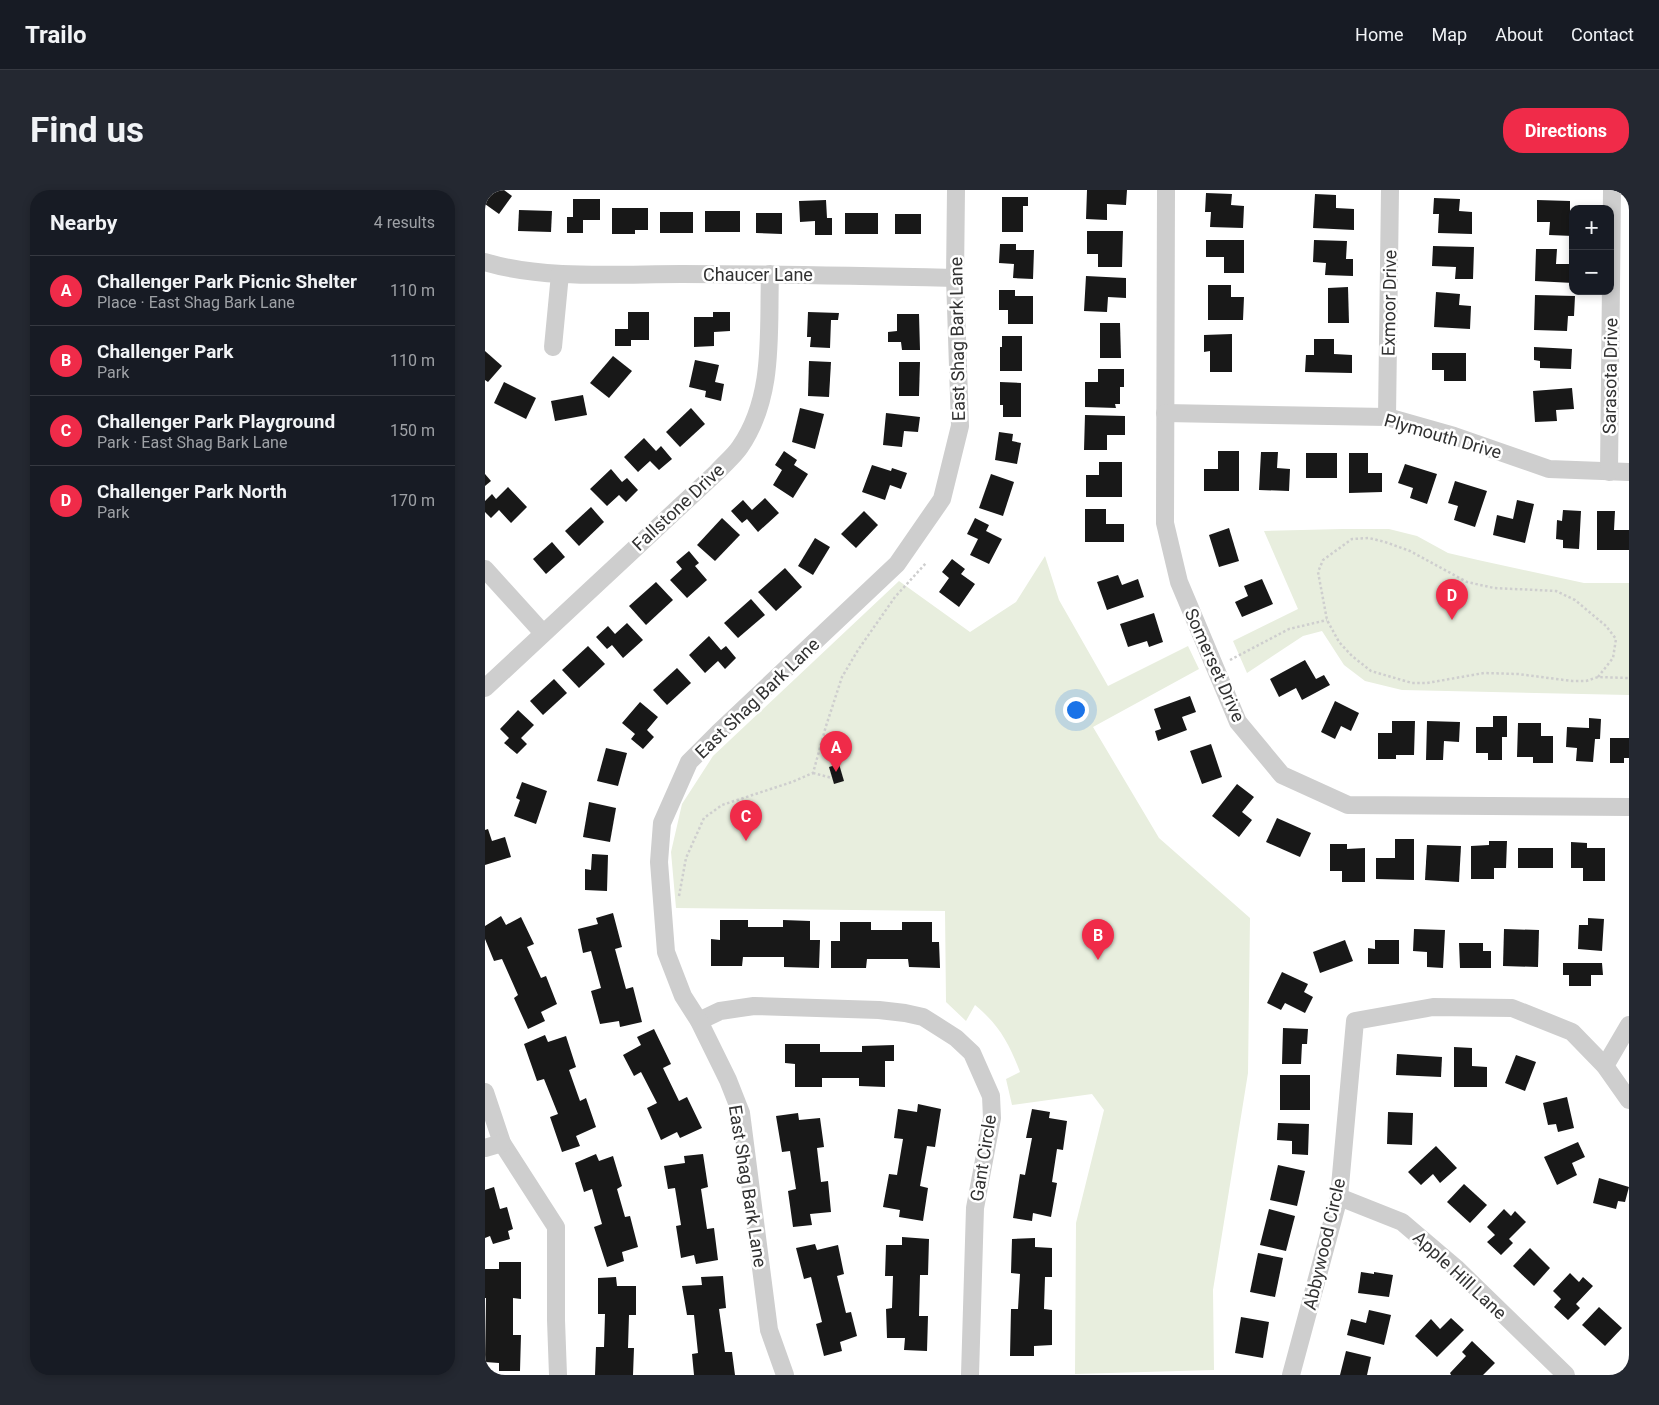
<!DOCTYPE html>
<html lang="en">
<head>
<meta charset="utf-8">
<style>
	body { margin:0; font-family:Roboto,sans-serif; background:#242831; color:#f1f3f6 }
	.controls { position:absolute; right:15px; top:15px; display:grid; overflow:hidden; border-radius:10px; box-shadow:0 2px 8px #0003 }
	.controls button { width:45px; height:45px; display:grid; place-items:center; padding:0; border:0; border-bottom:1px solid #363941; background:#171b24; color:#f1f3f6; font:25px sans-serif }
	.you { position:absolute; left:590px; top:519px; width:18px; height:18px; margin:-12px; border:4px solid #fff; border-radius:50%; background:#1a73e8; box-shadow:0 0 0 8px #1a73e833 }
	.badge { display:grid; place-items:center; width:32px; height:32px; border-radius:50%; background:#f02b49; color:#fff; font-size:16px; font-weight:700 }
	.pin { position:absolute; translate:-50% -41px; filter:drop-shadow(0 1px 2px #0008) }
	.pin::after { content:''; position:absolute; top:26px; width:18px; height:15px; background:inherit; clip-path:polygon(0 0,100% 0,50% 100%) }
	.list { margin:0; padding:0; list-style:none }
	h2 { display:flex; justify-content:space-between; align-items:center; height:65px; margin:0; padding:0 20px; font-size:21px }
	h2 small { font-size:16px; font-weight:400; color:#9ea1a6 }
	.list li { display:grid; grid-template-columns:32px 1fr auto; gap:15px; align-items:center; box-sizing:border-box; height:70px; padding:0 20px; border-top:1px solid #363941 }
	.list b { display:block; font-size:19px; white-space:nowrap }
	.list p { margin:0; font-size:16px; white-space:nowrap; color:#9ea1a6 }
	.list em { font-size:16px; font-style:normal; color:#9ea1a6 }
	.map { position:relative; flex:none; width:1144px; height:1185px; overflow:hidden; border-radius:20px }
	header { display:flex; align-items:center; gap:30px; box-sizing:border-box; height:70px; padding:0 25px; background:#171b24; border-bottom:1px solid #363941 }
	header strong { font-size:24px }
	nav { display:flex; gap:28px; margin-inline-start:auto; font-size:18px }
	.intro { display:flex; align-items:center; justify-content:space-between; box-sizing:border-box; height:120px; padding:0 30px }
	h1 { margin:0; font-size:35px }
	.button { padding:12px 22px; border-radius:20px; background:#f02b49; color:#fff; font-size:18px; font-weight:700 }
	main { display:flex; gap:30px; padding:0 30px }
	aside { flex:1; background:#171b24; border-radius:20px; box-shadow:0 2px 8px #0003 }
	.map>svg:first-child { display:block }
</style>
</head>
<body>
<header>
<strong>Trailo</strong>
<nav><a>Home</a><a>Map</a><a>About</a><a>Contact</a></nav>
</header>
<div class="intro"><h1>Find us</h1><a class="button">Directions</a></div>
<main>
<aside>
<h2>Nearby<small>4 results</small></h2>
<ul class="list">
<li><span class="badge">A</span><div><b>Challenger Park Picnic Shelter</b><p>Place · East Shag Bark Lane</p></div><em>110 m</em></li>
<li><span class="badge">B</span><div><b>Challenger Park</b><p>Park</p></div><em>110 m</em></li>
<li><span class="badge">C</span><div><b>Challenger Park Playground</b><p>Park · East Shag Bark Lane</p></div><em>150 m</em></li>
<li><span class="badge">D</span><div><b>Challenger Park North</b><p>Park</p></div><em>170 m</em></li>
</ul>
</aside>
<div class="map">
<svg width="1144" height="1185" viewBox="0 0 1144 1185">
	<rect width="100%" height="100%" fill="#fff"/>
	<g fill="#e8eede">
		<polygon points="858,339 904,339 932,346 963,363 993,370 1099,393 1144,393 1144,505 917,500 880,491 859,475 837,441 818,446 762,483 748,451 813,419 779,341"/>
		<path d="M560,366l14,44 49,86 80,-40 11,23 -106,58 66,111 91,80 -2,155 -35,217 1,80 -139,4 1,-151 28,-113 -12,-16 -80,11 -6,-26 14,-7c-11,-29 -21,-47 -45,-67l-9,16 -20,-19 -1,-91 -269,-3 -5,-56 11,-48 31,-48 186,-175 71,51 46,-30z"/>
	</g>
	<g fill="#181818">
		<polygon points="0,0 19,0 27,6 14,24 0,14"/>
		<polygon points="602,0 642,0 641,15 622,14 622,30 601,29"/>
		<polygon points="721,3 747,4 746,15 759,16 758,38 725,37 726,22 720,22"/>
		<polygon points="830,4 851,5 851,18 869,19 869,40 828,38"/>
		<polygon points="517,7 543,7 543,16 538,16 538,42 517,42"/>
		<polygon points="949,8 975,9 974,21 987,22 987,44 953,43 954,24 948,24"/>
		<polygon points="88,9 115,9 115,30 98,30 98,43 82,43 82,27 88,27"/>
		<polygon points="341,10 342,28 347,28 347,45 330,45 330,31 315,32 314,11"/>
		<polygon points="1052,10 1085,11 1085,29 1088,29 1088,46 1064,45 1065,32 1052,32"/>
		<polygon points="127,18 163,18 163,40 150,40 150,44 127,44"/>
		<polygon points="34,20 67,21 66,42 33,41"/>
		<rect x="220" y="21" width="35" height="21"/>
		<rect x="175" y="22" width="33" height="21"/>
		<polygon points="271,23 297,23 297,44 271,43"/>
		<rect x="360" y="23" width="33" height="21"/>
		<rect x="410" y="24" width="26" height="20"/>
		<polygon points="602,41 638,41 637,77 613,77 613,64 602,64"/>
		<polygon points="721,50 759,50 759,83 739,83 739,67 721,67"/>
		<polygon points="829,50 862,51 861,69 868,69 868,86 840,85 841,73 828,72"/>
		<polygon points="515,54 531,54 531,60 549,60 548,89 528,88 529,74 514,73"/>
		<polygon points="948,56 989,57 988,89 970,89 971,77 947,76"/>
		<polygon points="1051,59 1072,59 1071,74 1088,74 1088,93 1050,91"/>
		<polygon points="601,86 641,88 641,108 623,107 622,122 599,121"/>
		<polygon points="723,95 746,95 746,107 759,107 758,130 723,130"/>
		<polygon points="863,97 864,133 843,133 843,98"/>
		<polygon points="514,100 530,100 530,106 548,106 548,134 523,134 523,120 514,120"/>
		<polygon points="951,102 975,104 974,115 986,116 985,139 949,137"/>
		<polygon points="1050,105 1090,106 1089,126 1083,126 1082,141 1049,140"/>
		<polygon points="143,122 164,122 164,150 146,150 146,156 130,156 130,139 143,139"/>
		<polygon points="228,122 245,122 245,141 229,142 229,156 209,157 209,127 228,127"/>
		<polygon points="323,122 354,123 353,130 346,130 345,158 325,157 326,147 322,147"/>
		<polygon points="412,124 434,124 435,160 417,160 416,152 403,152 403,142 412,141"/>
		<polygon points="615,133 635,133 636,168 615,168"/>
		<polygon points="747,144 747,182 725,182 725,161 719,162 719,145"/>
		<polygon points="517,146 537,146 537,181 515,181 515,157 517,157"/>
		<polygon points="829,149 849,149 849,164 867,165 867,183 820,182 821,165 829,165"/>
		<polygon points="1049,157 1087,159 1086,179 1055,178 1055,171 1049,170"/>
		<polygon points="0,161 17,176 3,192 0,190"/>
		<polygon points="947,163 981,163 981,191 959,191 959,180 947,180"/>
		<polygon points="128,166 147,181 124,208 105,193"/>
		<polygon points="210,170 234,175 230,192 239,194 236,211 220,207 221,201 204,197"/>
		<polygon points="324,171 346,172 344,207 323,206"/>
		<polygon points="414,172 435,172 434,206 414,206"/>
		<polygon points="613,179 639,179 639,197 635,197 635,214 630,214 631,218 600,217 600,192 613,192"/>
		<polygon points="19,192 51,208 41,229 9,213"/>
		<polygon points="515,192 536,193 536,227 518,227 518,215 515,215"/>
		<polygon points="1087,198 1089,219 1071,220 1072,231 1050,232 1048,201"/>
		<polygon points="98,205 102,225 70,231 66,211"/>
		<polygon points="206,218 220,234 195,257 181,242"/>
		<polygon points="315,218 339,224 330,259 307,252"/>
		<polygon points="401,223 435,227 433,242 419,241 417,257 398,255"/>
		<polygon points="600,225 640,226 640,245 622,245 622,260 599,260"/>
		<polygon points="514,242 528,244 527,251 536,253 532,274 510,270"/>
		<polygon points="159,248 171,261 176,256 187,269 174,280 165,271 153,282 139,267"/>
		<polygon points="299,261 312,270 309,275 323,284 308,308 288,295 297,280 290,275"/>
		<polygon points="733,261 754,261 754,301 719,301 719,279 733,279"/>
		<polygon points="776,262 793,262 792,278 805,279 804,301 774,300"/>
		<rect x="821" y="263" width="31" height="25"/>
		<polygon points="864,263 883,263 883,283 897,283 897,302 864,303"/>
		<polygon points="614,272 637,272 637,307 601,307 601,285 614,285"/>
		<polygon points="920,274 952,284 942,314 925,308 928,298 913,293"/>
		<polygon points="387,275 406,281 407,278 422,283 416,299 405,295 400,310 377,302"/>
		<polygon points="126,279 137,292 142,288 153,300 141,312 134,305 122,316 105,299"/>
		<polygon points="0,284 6,291 0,296"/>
		<polygon points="506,284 529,292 518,326 494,318"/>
		<polygon points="970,291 1002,301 990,337 969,330 973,316 963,313"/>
		<polygon points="23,297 42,317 26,333 14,320 6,328 0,322 0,311 7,304 11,309"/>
		<polygon points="280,308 294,323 273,342 262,329 257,333 246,321 258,310 267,320"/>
		<polygon points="1032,310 1049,314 1040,353 1008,345 1012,325 1028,329"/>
		<polygon points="106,317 119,332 94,356 80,341"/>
		<polygon points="600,319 621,319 621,334 639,334 639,352 600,352"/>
		<polygon points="1078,320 1096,321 1094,359 1078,358 1078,350 1071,349 1072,330 1077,331"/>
		<polygon points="379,321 393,335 371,358 356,344"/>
		<polygon points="1112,321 1130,321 1129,340 1144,340 1144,360 1112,360"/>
		<polygon points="237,328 255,345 230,371 212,355"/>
		<polygon points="490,328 504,335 501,341 517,349 504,374 485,365 493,349 482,344"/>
		<polygon points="744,338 754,371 734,377 724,345"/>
		<polygon points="330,348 345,357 328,385 313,376"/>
		<polygon points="67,352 80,367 61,384 48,369"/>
		<polygon points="204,361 214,373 210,376 222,390 202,408 185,390 197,379 191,372"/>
		<polygon points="467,369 480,379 476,384 490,394 474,417 454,402 464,388 457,382"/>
		<polygon points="300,378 317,397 291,421 273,402"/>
		<polygon points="633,385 637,395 653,389 659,407 622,420 612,392"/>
		<polygon points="777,389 788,414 757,427 750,412 763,406 759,396"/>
		<polygon points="171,392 188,410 161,435 144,416"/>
		<polygon points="266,409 280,425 253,448 239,433"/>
		<polygon points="669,423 678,452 664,457 662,451 643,457 635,434"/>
		<polygon points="142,433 158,450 138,468 127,455 122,459 111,447 123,436 130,444"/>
		<polygon points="224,446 236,460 241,456 251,468 240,479 233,471 220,483 204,465"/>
		<polygon points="103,456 120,474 94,498 77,480"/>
		<polygon points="820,470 831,489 839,485 845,495 817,510 811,498 794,507 785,489"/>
		<polygon points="192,478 206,493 182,515 168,500"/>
		<polygon points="69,489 82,503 58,525 45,511"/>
		<polygon points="705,506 711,522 697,527 702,540 673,551 670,541 676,539 669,519"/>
		<polygon points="850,511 874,523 866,541 856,536 850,549 836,542"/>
		<polygon points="155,512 173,527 162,540 169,547 158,559 146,549 150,544 137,533"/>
		<polygon points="33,520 49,535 36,548 42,554 32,564 19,553 24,548 15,539"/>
		<polygon points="1008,526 1022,526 1022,547 1017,547 1017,570 1003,570 1003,563 991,563 991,537 1008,537"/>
		<polygon points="1104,528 1116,529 1115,549 1110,549 1108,572 1091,571 1092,558 1081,557 1082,537 1104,538"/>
		<polygon points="907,531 930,531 929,565 911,565 911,569 893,569 893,543 907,543"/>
		<polygon points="942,531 975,532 974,552 959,551 958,570 941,570"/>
		<polygon points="1033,533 1056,533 1056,546 1068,546 1068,573 1048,573 1048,567 1032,567"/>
		<polygon points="1125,548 1144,548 1144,568 1139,568 1139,573 1125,573"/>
		<polygon points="726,554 737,587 717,594 705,561"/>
		<polygon points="121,558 142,563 133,596 112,591"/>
		<polygon points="354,574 359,591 349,594 344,577"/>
		<polygon points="37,592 62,601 51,634 29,626 35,610 31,608"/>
		<polygon points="752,594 769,607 757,622 767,630 754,647 727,626"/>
		<polygon points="104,612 131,618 125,652 98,647"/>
		<polygon points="792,628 826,643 815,667 781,652"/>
		<polygon points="3,639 7,651 20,647 26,667 0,675 0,640"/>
		<polygon points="910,649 929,649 929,690 891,689 891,668 910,668"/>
		<polygon points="1004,651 1022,651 1021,678 1009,678 1009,689 986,689 986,656 1004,655"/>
		<polygon points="1086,652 1102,653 1102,658 1120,658 1120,691 1098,691 1098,678 1086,678"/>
		<polygon points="845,654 862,654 862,659 880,658 880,692 857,692 857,681 845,681"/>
		<polygon points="942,655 976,656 974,692 940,690"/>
		<rect x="1033" y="658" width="35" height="20"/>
		<polygon points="107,664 123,665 122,701 100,700 100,679 106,680"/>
		<polygon points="128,723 137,757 130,759 141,799 148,797 157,832 135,837 134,831 115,834 106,801 116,798 106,761 98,763 93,739 113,734 111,728"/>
		<polygon points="16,726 21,735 36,727 49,754 42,757 56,788 61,786 72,814 56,822 60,831 43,839 29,808 33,805 17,769 9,771 0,749 0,736"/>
		<polygon points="1103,728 1119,729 1117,761 1093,759 1094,735 1103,735"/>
		<polygon points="235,730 263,730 263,737 298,737 298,730 325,731 325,750 335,750 334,778 299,777 299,767 258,767 257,776 226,776 226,749 235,750"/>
		<polygon points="355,732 386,732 386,740 417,740 417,732 447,732 447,752 454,752 455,778 424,777 423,769 382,769 381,778 346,778 346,751 355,751"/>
		<polygon points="929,739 960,740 958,778 942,777 942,762 928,761"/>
		<polygon points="1019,739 1054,740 1053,777 1018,776"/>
		<polygon points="860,750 868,771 835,783 828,762"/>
		<polygon points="890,750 914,750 914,774 883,774 883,758 890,759"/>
		<polygon points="974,753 998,753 998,761 1006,761 1006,778 975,778"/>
		<polygon points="1078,773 1117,773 1118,785 1106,785 1106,796 1084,796 1084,785 1078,785"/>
		<polygon points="797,782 823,794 819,802 828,807 820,823 800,813 796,820 782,813"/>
		<polygon points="798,838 823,839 822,854 817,854 816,874 797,874"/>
		<polygon points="169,839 186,874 178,878 194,911 202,907 217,938 195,948 192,942 176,950 162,918 172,913 156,882 149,886 138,865 156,855 152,847"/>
		<polygon points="60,845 63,852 81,846 91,877 84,880 95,911 101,908 111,937 91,946 95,956 77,962 65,927 73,924 59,889 52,891 39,854"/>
		<polygon points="300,854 335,854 335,862 377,862 377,856 409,855 409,871 400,871 400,897 374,896 374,888 337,888 337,897 310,897 310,874 300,873"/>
		<polygon points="969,857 987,858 987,876 1002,877 1002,897 969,897"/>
		<polygon points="912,864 957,867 956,887 911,885"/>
		<polygon points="1031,865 1051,872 1040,901 1020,893"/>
		<rect x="795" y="885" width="30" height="35"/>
		<polygon points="1082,907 1089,938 1073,942 1071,934 1063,935 1058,913"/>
		<polygon points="433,914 456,919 450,957 442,956 435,996 443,998 438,1031 414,1027 415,1020 398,1017 404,984 412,985 418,949 409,948 413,919 432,922"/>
		<polygon points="547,919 565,922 564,928 582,931 578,960 572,959 567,992 572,993 566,1027 548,1023 547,1031 528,1028 535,984 540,985 547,948 541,948"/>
		<polygon points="903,922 928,923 927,955 902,954"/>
		<polygon points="313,923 314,930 335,928 339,957 332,958 336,992 343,991 346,1022 325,1024 327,1035 308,1037 303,1001 311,999 305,961 297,962 291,926"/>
		<polygon points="793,933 824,934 823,965 807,964 807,951 792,950"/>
		<polygon points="1093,952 1100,967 1087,973 1092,985 1072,995 1059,967"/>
		<polygon points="951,956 972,978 955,993 948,984 936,995 923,982"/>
		<polygon points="111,964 114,971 128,966 137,996 132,999 140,1027 145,1026 153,1057 137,1062 139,1071 122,1077 109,1037 117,1034 107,999 99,1002 90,973"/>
		<polygon points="218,964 223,997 216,999 222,1039 229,1038 233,1070 211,1074 209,1065 196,1068 191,1036 196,1035 190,998 183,999 179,976 200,973 199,966"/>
		<polygon points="793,975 820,981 812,1016 785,1010"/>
		<polygon points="1114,988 1144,997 1140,1012 1133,1011 1131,1019 1108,1013"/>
		<polygon points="979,994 1002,1015 985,1033 962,1012"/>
		<polygon points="9,997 15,1019 22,1017 28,1039 23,1041 25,1049 8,1054 5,1046 0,1048 0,1000"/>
		<polygon points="784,1019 810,1026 801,1061 775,1055"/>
		<polygon points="1019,1019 1026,1026 1030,1021 1041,1032 1024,1049 1028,1053 1016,1065 1002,1052 1010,1045 1002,1037"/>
		<polygon points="417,1047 444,1049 443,1085 435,1085 434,1126 443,1126 442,1161 419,1160 420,1148 402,1148 401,1119 407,1118 408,1086 400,1086 401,1055 417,1055"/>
		<polygon points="550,1048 550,1057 567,1058 567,1087 560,1087 559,1119 567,1120 567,1155 549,1156 549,1166 525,1166 526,1119 533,1119 535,1084 526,1083 527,1049"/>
		<polygon points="330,1054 332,1060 353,1055 359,1084 352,1086 361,1123 366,1122 372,1146 355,1152 357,1161 339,1166 331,1134 337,1132 326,1087 319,1089 311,1058"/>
		<polygon points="1045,1058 1065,1078 1049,1096 1028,1076"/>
		<polygon points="773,1063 798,1068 790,1107 765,1102"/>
		<polygon points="14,1072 36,1072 36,1109 28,1108 28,1145 36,1145 35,1181 14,1181 14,1173 0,1172 1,1108 0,1108 0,1079 14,1079"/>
		<polygon points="876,1082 889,1084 889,1082 908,1085 904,1107 873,1103"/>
		<polygon points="1085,1083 1094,1092 1098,1087 1108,1096 1091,1114 1095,1118 1083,1130 1069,1117 1076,1109 1068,1101"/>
		<polygon points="238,1086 241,1118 234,1119 240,1162 247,1162 250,1185 209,1185 207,1164 213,1163 209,1125 202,1125 197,1096 217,1095 216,1087"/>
		<polygon points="131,1087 132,1096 151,1096 151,1125 144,1125 143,1158 149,1158 148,1185 110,1185 111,1157 119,1157 120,1124 113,1124 113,1088"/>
		<polygon points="1114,1117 1137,1138 1120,1156 1097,1135"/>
		<polygon points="884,1120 906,1125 899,1155 862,1145 866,1129 881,1133"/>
		<polygon points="756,1127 784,1132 778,1168 750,1163"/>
		<polygon points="966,1128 979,1140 952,1167 930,1146 946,1129 955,1139"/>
		<polygon points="987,1151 1010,1173 998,1185 966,1185 965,1183 981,1166 977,1162"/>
		<polygon points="861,1161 886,1167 882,1185 855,1185"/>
	</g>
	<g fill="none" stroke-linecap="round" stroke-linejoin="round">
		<g stroke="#cecece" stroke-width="2.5" stroke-dasharray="2.5 2.5" stroke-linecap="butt">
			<polyline points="745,470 804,439 842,430"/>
			<polyline points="1113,487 1128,468 1131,449 1121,436 1090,410 1071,401 1009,398 982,392 925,361 900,352 884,348 867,349 838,370 833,382 842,430 854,452 867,466 886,481 927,493 942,493 999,483 1033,484 1087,491 1101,491 1113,487 1144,488"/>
			<polyline points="328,583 347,588"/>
			<polyline points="194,706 201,668 219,628 237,615 307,592 328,583 341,536 357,487 373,460 410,407 441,373"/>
		</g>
		<g stroke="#cecece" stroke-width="18">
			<polyline points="681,0 680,333 694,392 753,532 797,585 863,615 1144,617"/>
			<path d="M0,72c58,18 135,12 197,12 91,0 182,2 273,4"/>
			<polyline points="68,157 75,84"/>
			<polyline points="680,223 902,227 969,246 1064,279 1144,282"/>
			<polyline points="902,227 905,0"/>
			<polyline points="1124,282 1127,0"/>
			<polyline points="0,379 58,443"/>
			<path d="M0,498l232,-216c7,-8 17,-16 23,-25 35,-51 28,-114 30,-173"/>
			<polyline points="214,831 235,821 269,816 394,820 420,823 438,827 471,848 487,863 506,906 507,928 490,1018 485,1185"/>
			<polyline points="1120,876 1144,835"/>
			<polyline points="0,902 17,953 71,1037 71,1130 73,1185"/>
			<polyline points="0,958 17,953"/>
			<polyline points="854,1007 917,1032 971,1078 1081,1185"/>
			<polyline points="300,1185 284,1140 256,923 243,890 214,831 198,806 181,762 174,672 177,633 204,572 233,543 412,374 457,309 475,236 470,88 471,0"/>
			<polyline points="806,1185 854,1007 870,831 948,817 1027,818 1087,842 1120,876 1144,910"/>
		</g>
	</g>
	<g text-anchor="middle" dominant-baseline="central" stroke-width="5" stroke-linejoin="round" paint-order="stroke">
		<g font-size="18" fill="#313131" stroke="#fff">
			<text x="273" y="84">Chaucer Lane</text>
			<text transform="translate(904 113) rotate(-89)">Exmoor Drive</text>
			<text transform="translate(472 149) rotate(-91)">East Shag Bark Lane</text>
			<text transform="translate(1125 186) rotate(-89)">Sarasota Drive</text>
			<text transform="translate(958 246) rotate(16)">Plymouth Drive</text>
			<text transform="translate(193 317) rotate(-43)">Fallstone Drive</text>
			<text transform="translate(730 475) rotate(66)">Somerset Drive</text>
			<text transform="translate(272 508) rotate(-44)">East Shag Bark Lane</text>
			<text transform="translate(498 968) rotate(-81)">Gant Circle</text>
			<text transform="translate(263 996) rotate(81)">East Shag Bark Lane</text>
			<text transform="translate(839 1054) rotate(-77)">Abbywood Circle</text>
			<text transform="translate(975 1085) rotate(43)">Apple Hill Lane</text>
		</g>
	</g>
</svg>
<div class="controls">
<button>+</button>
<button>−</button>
</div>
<div class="you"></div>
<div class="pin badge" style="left:351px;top:582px">A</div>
<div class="pin badge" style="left:613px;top:770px">B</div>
<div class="pin badge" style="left:261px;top:651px">C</div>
<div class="pin badge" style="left:967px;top:430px">D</div>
</div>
</main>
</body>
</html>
